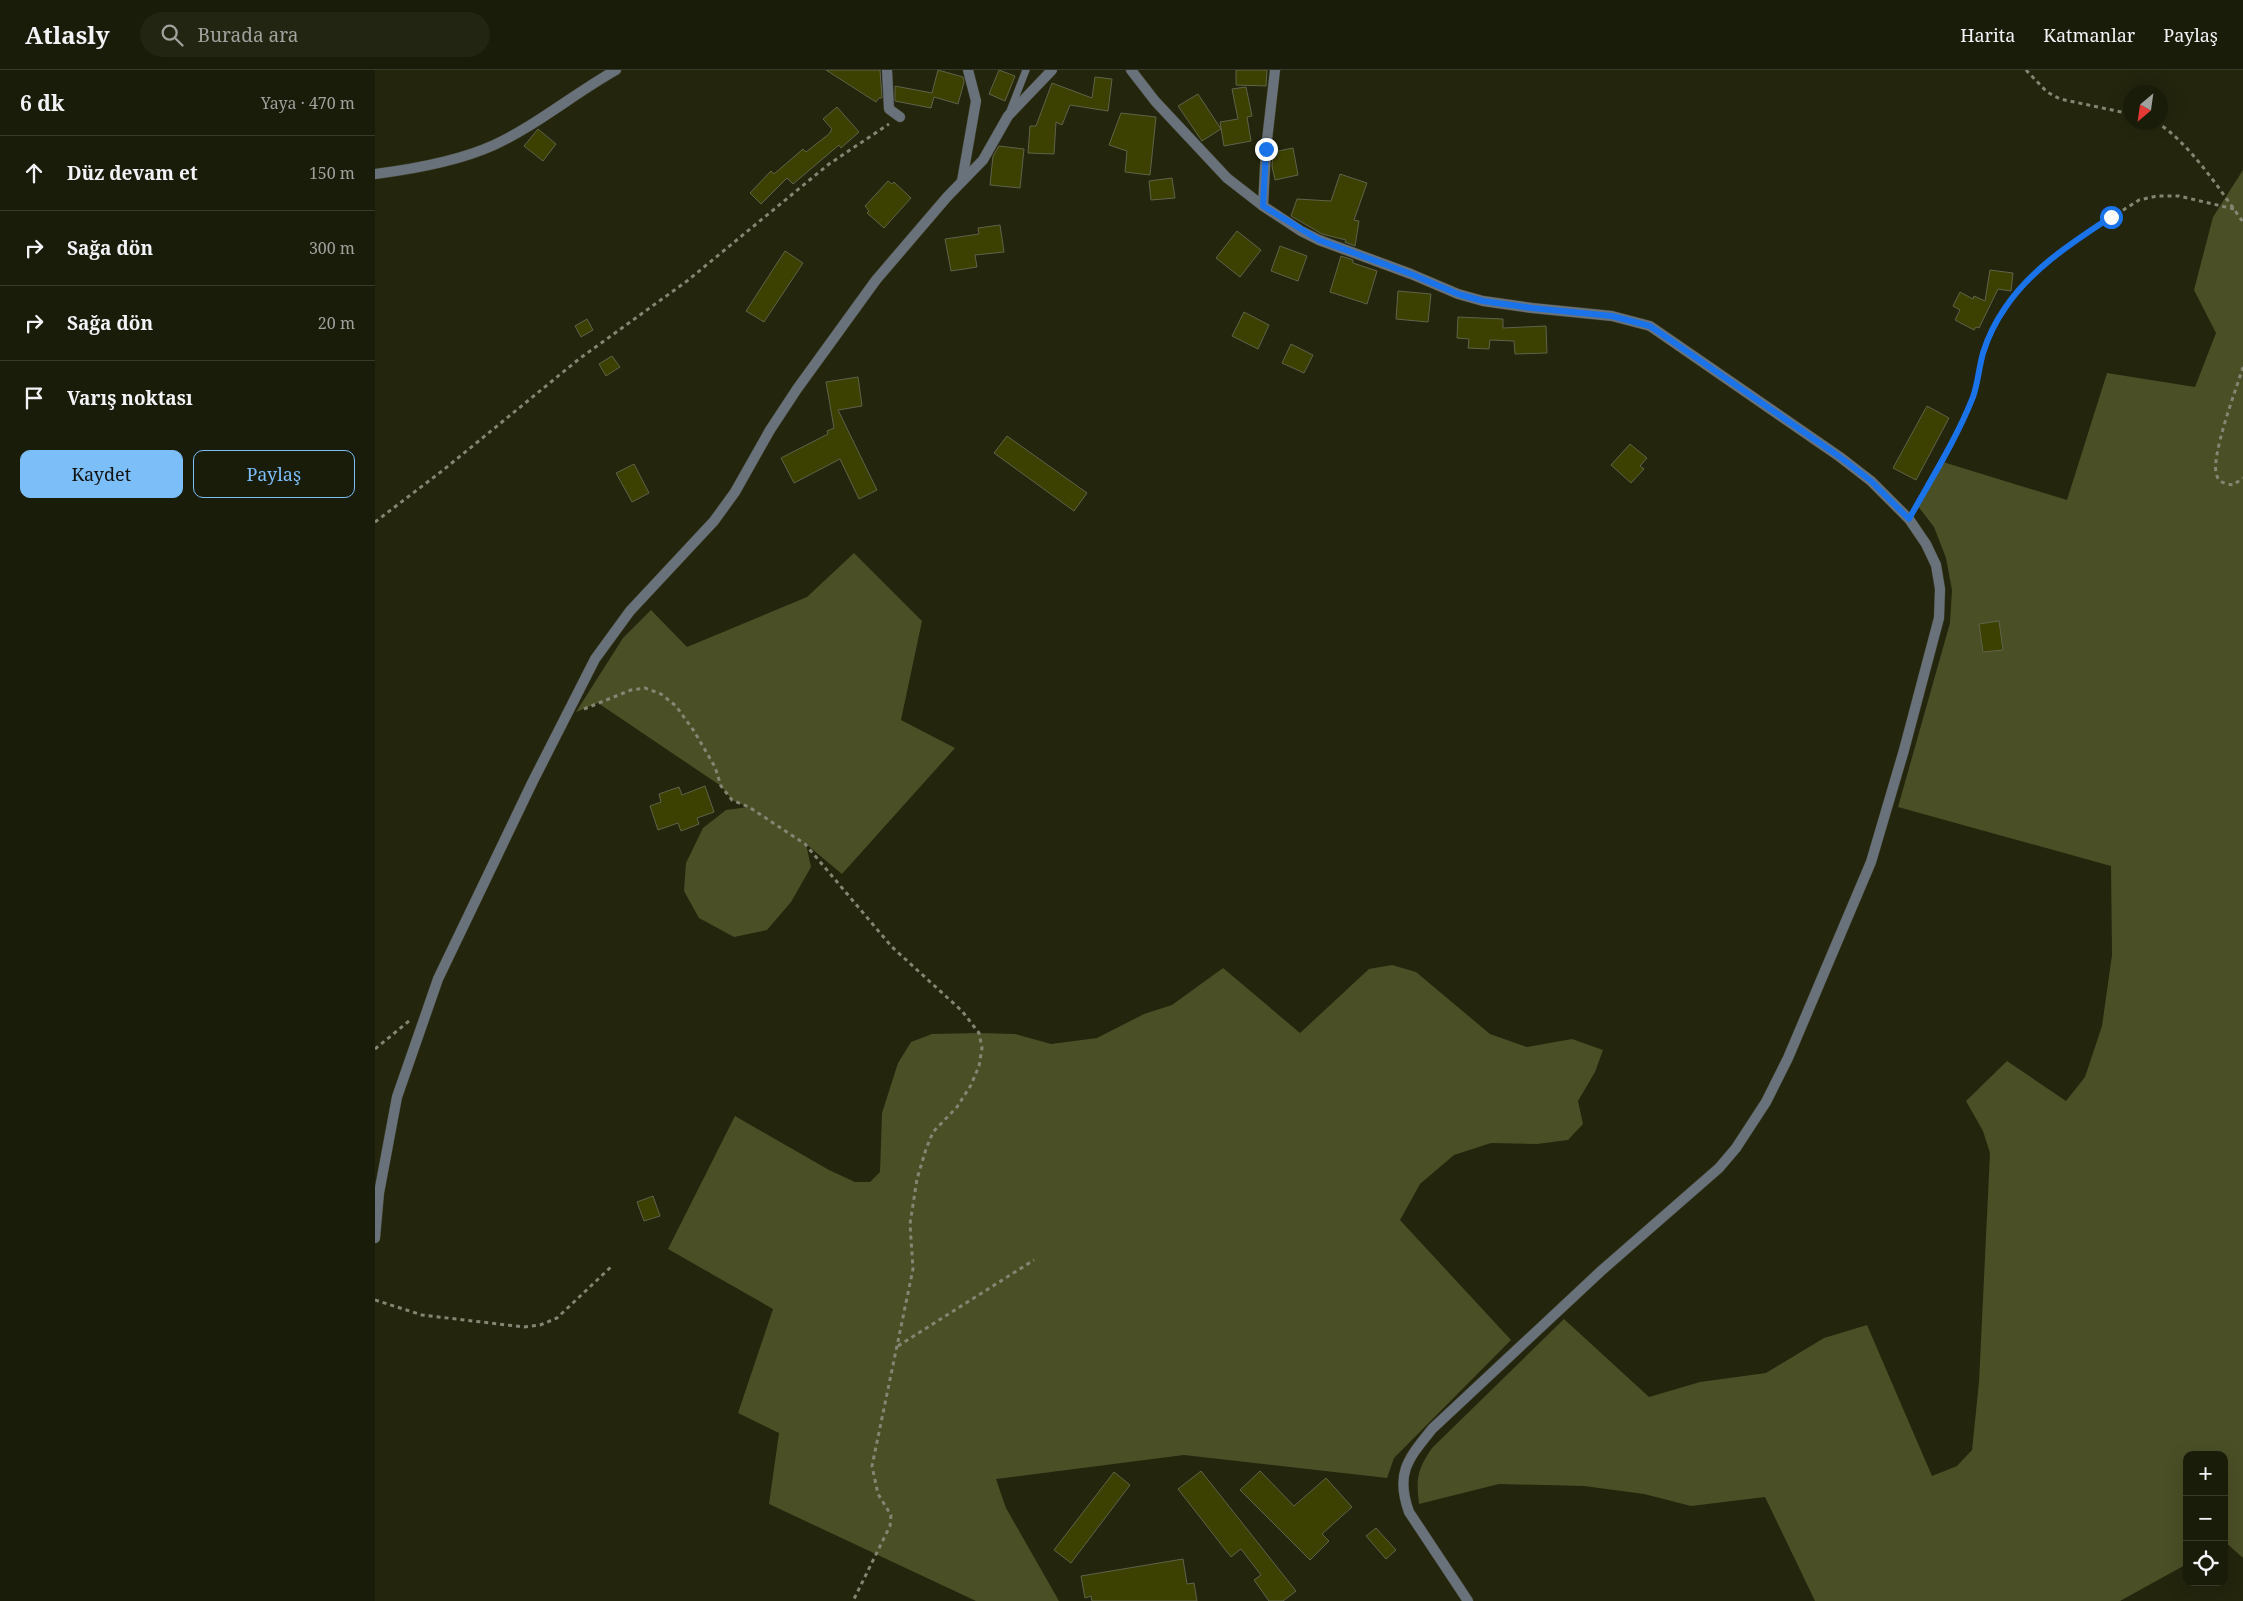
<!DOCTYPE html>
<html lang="tr">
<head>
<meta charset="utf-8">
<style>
	body { margin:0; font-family:"Noto Serif",serif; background:#232513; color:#f1f3f6 }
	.controls { position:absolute; right:15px; bottom:15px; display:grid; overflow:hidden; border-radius:10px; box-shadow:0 5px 20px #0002 }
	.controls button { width:45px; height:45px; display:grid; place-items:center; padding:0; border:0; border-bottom:1px solid #383a2b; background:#1a1c0a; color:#f1f3f6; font:25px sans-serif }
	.compass { position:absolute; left:1748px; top:15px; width:45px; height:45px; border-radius:50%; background:#1a1c0a; box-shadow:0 5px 20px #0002; rotate:209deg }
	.stop { position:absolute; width:15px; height:15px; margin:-11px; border:4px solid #1a73e8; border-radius:50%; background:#fff }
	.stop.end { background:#1a73e8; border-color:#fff; box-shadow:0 1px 5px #0008 }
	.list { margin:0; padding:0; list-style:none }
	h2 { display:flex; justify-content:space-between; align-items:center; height:65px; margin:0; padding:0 20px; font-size:21px }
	h2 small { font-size:16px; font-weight:400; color:#9fa19c }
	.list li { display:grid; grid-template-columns:32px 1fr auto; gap:15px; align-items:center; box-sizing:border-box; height:75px; padding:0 20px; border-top:1px solid #383a2b }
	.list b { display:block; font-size:19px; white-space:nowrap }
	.list em { font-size:16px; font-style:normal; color:#9fa19c }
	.actions { display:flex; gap:10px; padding:15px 20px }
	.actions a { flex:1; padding:11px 0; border:1px solid #7bbef8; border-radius:10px; text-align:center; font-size:18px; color:#7bbef8 }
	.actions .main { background:#7bbef8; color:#111 }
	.icon { flex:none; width:28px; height:28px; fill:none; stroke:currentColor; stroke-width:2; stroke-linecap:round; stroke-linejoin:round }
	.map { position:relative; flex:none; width:1868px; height:1531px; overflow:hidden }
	header { display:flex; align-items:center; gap:30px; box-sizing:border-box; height:70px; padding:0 25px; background:#1a1c0a; border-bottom:1px solid #383a2b }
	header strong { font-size:24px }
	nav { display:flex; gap:28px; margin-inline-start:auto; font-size:18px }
	.search { width:350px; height:45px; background:#232513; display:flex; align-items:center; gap:12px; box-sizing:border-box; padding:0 18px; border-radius:28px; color:#9fa19c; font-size:19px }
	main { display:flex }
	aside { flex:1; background:#1a1c0a }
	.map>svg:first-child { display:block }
</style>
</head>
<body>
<header>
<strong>Atlasly</strong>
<div class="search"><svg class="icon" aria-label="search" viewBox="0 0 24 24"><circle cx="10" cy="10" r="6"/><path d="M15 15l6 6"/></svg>Burada ara</div>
<nav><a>Harita</a><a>Katmanlar</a><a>Paylaş</a></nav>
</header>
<main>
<aside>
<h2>6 dk<small>Yaya · 470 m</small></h2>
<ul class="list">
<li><svg class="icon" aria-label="ahead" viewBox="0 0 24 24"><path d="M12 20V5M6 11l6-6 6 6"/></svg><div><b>Düz devam et</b></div><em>150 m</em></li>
<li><svg class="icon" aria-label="right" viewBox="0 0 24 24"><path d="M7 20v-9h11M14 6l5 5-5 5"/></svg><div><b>Sağa dön</b></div><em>300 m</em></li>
<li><svg class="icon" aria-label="right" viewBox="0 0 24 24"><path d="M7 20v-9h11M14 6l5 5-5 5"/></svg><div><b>Sağa dön</b></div><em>20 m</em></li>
<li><svg class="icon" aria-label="arrive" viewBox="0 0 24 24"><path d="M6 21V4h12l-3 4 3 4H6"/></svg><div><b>Varış noktası</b></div></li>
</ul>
<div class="actions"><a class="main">Kaydet</a><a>Paylaş</a></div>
</aside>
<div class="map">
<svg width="1868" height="1531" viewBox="0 0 1868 1531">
	<rect width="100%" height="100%" fill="#23250d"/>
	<g fill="#4b4f26">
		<path d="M1868,100v1388l-19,-17v-86h-37v109l-67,37h-305l-50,-104 -74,9 -47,-12 -60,-8 -85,-2 -80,20c-3,-26 -2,-34 13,-56l132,-129 85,78 51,-15 66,-9 58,-35 43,-13 65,151 25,-10 15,-16 7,-68 11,-229 -7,-22 -17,-30 41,-40 59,40 19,-24 17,-51 10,-71 -1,-89 -213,-59 52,-184 2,-33 -6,-32 -12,-31 -17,-22 26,-43 124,38 40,-127 88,14 21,-54 -22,-43 19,-73z"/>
		<polygon points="479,483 547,551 526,650 580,678 467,804 431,774 436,797 416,832 392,860 359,867 324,848 309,821 311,793 328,758 351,740 373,737 357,730 346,716 223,633 201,642 248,568 276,540 312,577 432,527"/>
		<polygon points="1017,895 1041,902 1115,964 1152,977 1197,969 1228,980 1220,1002 1203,1031 1208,1054 1193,1070 1162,1074 1116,1073 1079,1085 1045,1114 1025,1150 1136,1270 1019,1388 1012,1408 809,1385 621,1409 631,1438 684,1531 601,1531 394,1434 404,1363 363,1343 398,1239 293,1179 360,1046 454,1100 480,1112 495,1112 505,1102 507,1043 523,993 536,972 557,964 604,963 640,964 676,974 722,968 769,944 797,935 848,898 925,963 994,899"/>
	</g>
	<g fill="#3c4001" stroke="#5f6349">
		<polygon points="451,0 505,0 507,28 504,28 501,32"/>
		<polygon points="563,0 588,7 589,12 583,34 559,27 556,38 520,31 520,16 557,23"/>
		<polygon points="624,0 640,6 630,31 614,24"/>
		<polygon points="861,0 892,0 891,16 861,15"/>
		<polygon points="720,7 737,9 733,41 695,35 687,55 681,52 679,84 653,83 655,56 661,56 677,13 717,28"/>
		<polygon points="871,17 877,46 872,47 876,71 849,76 845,52 863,49 857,19"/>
		<polygon points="823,24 846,59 827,71 803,36"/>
		<polygon points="462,37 484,62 466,78 464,75 418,114 412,108 386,134 375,123 396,101 399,104 428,79 431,82 454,64 457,59 448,49"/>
		<polygon points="746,43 781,47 775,105 750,102 752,81 734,75"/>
		<polygon points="163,59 181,74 168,91 149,76"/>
		<polygon points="624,76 649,79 645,118 615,115 618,86"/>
		<polygon points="918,78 923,105 900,110 897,96 898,82"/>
		<polygon points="965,104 992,113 979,150 984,151 980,176 970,172 971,170 947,164 916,146 922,129 956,131"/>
		<polygon points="797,108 800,128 776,130 774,111"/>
		<polygon points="513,111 517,114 519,112 536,128 509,158 492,143 494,141 490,136"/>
		<polygon points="625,155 629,182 600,185 602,197 576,201 570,169 604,164 603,158"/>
		<polygon points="862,161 886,180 865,207 841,188"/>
		<polygon points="905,176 932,186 923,211 896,201"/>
		<polygon points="410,181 428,193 389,252 371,241"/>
		<polygon points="966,186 978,190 978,193 1002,201 992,234 955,222"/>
		<polygon points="1615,200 1638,203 1636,221 1623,219 1604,258 1601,257 1599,260 1580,250 1585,240 1578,236 1585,222 1598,229 1599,226 1610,231"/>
		<polygon points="1023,221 1056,224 1053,252 1021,249"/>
		<polygon points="869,242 894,255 883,279 857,266"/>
		<polygon points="1083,247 1128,249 1128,258 1171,256 1172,283 1140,284 1139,271 1115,270 1114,279 1093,278 1094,269 1082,268"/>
		<polygon points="212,249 218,260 206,267 200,256"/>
		<polygon points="916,274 938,285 929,303 907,293"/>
		<polygon points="237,286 245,297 231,306 224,294"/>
		<polygon points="483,307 487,336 463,340 502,420 484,429 465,389 419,413 406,388 453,364 452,361 459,358 451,312"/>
		<polygon points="1552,336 1574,348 1541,410 1518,398"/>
		<polygon points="632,366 712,423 699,441 619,383"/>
		<polygon points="1255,374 1272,388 1265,396 1269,399 1256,413 1236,395"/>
		<polygon points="259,394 274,423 257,432 241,403"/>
		<polygon points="1624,551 1628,580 1608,582 1604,554"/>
		<polygon points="330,716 339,742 322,748 324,754 306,761 303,753 283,760 275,736 286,732 284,724 304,717 307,725"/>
		<polygon points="278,1126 285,1146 269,1151 262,1132"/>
		<polygon points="826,1401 921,1521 908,1531 894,1531 879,1510 886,1505 866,1479 856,1487 803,1419"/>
		<polygon points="885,1401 919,1436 951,1408 977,1437 947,1464 954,1471 935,1490 865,1420"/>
		<polygon points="739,1402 755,1415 696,1493 679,1480"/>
		<polygon points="1001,1458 1021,1480 1011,1489 991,1466"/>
		<polygon points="808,1489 812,1514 819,1513 822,1531 717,1531 716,1526 710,1528 706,1506"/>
	</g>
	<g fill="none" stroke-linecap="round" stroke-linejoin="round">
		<g stroke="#3f412b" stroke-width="8">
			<polyline id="lane" points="635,41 651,0"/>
		</g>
		<g stroke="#3f412b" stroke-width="11">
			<g id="street">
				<polyline points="512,0 514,39 525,47"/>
				<polyline points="756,0 780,31 852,108 888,136"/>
				<path d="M900,0l-9,79 -3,57 38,25 18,9 92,34 47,20 25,7 49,7 80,8 38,10 190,131 31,24 38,38 17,25 10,21 4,24 -1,29 -35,132 -33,112 -83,196 -22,44 -30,46 -17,20 -118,103 -169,158c-24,30 -37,44 -23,83l59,89"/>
				<path d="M0,104c39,-5 84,-13 119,-29 43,-20 81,-52 122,-75"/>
				<polyline points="587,111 601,31 593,0"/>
				<polyline points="0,1168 4,1123 22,1027 63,909 157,713 220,589 255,541 339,451 360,422 395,360 422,319 501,210 572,127 608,90 633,46 677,0"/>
			</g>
		</g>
		<g stroke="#848673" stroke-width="3" stroke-dasharray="4 4" stroke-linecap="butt">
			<polyline points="1651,0 1672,22 1685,29 1756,44"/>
			<path d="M1781,52c32,19 65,69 87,100"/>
			<path d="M1868,297c-6,20 -34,93 -26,109 2,7 10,8 16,9l10,-7"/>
			<polyline points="1540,439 1568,392 1598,326 1609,282 1617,260 1630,237 1657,207 1687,179 1764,130 1782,126 1804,126 1859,139"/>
			<polyline points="0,452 67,401 204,289 312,211 454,94 514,54"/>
			<polyline points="209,639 256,620 270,618 286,624 301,636 319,661 340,697 346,716 357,730 374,737 430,774 517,877 587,941 604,963 607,978 604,996 596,1015 582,1037 558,1062 551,1079 542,1109 535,1154 538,1199 497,1396 503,1424 516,1445 515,1456 478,1531"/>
			<polyline points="0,979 34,951"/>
			<polyline points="0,1230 47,1245 149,1257 165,1255 182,1248 238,1195"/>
			<polyline points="523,1276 659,1190"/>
		</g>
		<use href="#lane" stroke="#69727b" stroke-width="7"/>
		<use href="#street" stroke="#69727b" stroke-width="10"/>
	</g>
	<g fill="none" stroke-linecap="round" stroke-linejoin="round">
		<path stroke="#1a73e8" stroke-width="6" d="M891,79l-3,57 56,34 92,34 47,20 25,7 49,7 80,8 38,10 190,131 31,24 38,38c22,-40 47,-79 64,-122 5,-14 6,-30 10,-44 5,-16 13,-32 22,-45 26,-39 68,-66 106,-91"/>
	</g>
</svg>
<div class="controls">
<button>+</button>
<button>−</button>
<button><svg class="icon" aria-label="locate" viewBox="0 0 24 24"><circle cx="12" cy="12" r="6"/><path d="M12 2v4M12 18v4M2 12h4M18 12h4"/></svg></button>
</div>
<svg class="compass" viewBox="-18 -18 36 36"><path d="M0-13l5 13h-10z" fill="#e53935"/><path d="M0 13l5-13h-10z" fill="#9fa19c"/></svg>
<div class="stop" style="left:1736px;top:147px"></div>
<div class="stop end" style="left:891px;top:79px"></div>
</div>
</main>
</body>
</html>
